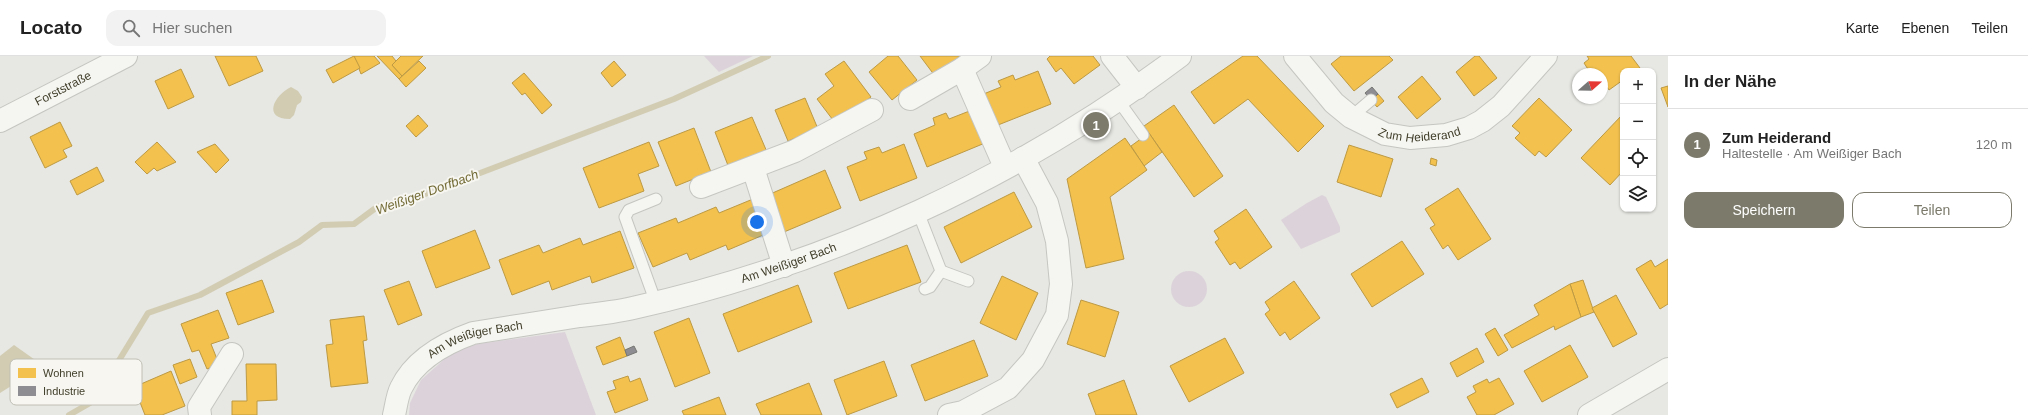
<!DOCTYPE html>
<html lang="de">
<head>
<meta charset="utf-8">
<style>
	body { margin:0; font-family:Arial,sans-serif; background:#f2f2f2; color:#222 }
	.controls { position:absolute; right:12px; top:12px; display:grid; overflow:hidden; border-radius:8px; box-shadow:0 1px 3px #0004 }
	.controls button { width:36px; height:36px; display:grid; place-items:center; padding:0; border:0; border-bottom:1px solid #e0e0e0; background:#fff; color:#222; font:20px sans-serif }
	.compass { position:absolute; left:1572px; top:12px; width:36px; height:36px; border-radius:50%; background:#fff; box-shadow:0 1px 3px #0004; rotate:70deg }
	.you { position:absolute; left:757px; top:166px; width:14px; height:14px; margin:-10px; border:3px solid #fff; border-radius:50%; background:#1a73e8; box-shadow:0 0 0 6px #1a73e833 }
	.badge { display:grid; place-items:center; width:26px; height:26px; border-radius:50%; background:#7b7a6b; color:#fff; font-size:13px; font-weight:700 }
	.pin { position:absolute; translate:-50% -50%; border:2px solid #fff; box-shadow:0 1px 4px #0006 }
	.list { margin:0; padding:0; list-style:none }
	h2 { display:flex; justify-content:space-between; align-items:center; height:52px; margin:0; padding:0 16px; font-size:17px }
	h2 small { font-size:13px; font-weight:400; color:#767676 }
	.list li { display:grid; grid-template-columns:26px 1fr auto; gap:12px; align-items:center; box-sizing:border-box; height:72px; padding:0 16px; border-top:1px solid #e0e0e0 }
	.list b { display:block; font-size:15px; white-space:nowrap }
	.list p { margin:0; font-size:13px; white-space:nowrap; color:#767676 }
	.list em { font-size:13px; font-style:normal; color:#767676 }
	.actions { display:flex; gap:8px; padding:12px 16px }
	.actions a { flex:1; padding:9px 0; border:1px solid #7b7a6b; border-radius:12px; text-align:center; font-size:14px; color:#7b7a6b }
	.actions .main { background:#7b7a6b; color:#fff }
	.icon { flex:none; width:22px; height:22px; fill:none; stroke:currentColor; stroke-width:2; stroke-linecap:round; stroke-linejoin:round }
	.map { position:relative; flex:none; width:1668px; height:359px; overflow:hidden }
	header { display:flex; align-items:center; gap:24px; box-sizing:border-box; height:56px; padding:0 20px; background:#fff; border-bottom:1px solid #e0e0e0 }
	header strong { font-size:19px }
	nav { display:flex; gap:22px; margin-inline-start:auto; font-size:14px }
	.search { width:280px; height:36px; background:#f2f2f2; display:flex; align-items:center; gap:10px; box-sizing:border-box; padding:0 14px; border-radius:12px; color:#767676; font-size:15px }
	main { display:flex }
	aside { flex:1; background:#fff }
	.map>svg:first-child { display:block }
</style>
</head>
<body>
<header>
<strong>Locato</strong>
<div class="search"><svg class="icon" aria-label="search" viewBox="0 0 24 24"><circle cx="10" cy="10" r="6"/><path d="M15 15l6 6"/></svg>Hier suchen</div>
<nav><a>Karte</a><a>Ebenen</a><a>Teilen</a></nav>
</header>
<main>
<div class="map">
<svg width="1668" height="359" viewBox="0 0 1668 359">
	<rect width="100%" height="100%" fill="#e7e7e3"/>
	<g fill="#dcd3da">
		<polygon points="704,0 753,0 719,16"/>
		<polygon points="1322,139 1326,141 1340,171 1340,176 1301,193 1281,164 1307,147"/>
		<circle cx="1189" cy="233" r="18"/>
		<polygon points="565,276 596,359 409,359 410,347 421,324 449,299 477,288"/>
	</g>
	<g fill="#d1ccb2">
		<path d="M291,31l7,4 4,6 -1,5 -4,3 -3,10 -4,4c-28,0 -16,-24 1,-32z"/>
		<polygon points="14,289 38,306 19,325 0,337 0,300"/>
	</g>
	<g fill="#f2c14e" stroke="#bd9a43">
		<polygon points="215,0 256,0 263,15 229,30"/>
		<polygon points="354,0 374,0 380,7 361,18"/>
		<polygon points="354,0 360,12 333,27 326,14"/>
		<polygon points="377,0 392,0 396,5 392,9 402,20 399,23"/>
		<polygon points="401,0 423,0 402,20 392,9"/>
		<polygon points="888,0 898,0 917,24 892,44 869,16"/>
		<polygon points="920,0 960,0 935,20"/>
		<polygon points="1050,0 1093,0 1100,9 1074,28 1061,12 1056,16 1047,3"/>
		<polygon points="1243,0 1257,0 1324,70 1298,96 1248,43 1214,68 1191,36"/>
		<polygon points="1341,0 1389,0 1393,4 1354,35 1331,8"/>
		<polygon points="1475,0 1479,0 1497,22 1474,40 1456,16"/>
		<polygon points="1587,0 1631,0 1640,12 1636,15 1623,15 1623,24 1609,34 1604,26 1602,27 1602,18 1591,18 1584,7 1589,3"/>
		<polygon points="419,5 426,12 406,31 399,23"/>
		<polygon points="614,5 626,19 612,31 601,17"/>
		<polygon points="844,5 871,41 836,68 817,43 834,30 825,18"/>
		<polygon points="181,13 194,41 168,53 155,25"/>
		<polygon points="1038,15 1051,48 993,71 981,39 1001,31 998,25 1013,19 1015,24"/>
		<polygon points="524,17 552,49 542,58 525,37 522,39 512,27"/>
		<polygon points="1422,20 1441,43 1417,63 1398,41"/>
		<polygon points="1668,30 1668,51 1661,32"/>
		<polygon points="1378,38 1384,45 1377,51 1371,44"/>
		<polygon points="805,42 818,73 788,85 775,54"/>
		<polygon points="1539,42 1572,74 1546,101 1539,95 1535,100 1515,82 1520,77 1512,70"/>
		<polygon points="1174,49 1223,120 1194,141 1144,70"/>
		<polygon points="972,54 985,87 927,111 914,78 935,69 933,62 946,57 949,63"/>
		<polygon points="1623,58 1623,115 1610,129 1581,102"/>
		<polygon points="418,59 428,70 416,81 406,70"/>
		<polygon points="752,61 767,96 729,112 715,76"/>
		<polygon points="60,66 72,90 63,94 67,101 45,112 30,81"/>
		<polygon points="694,72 711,116 676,130 658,86"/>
		<polygon points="1149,77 1162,96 1144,110 1131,90"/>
		<polygon points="1125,82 1147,114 1110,141 1124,203 1086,212 1067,123"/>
		<polygon points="157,86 176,106 157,115 154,112 147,118 135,106"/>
		<polygon points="649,86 659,110 638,118 644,135 599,152 583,112"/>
		<polygon points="215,88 229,104 216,117 197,96"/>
		<polygon points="904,88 917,122 860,145 847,111 867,103 864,96 879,91 882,97"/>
		<polygon points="1349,89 1393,103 1381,141 1337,126"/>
		<polygon points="1431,102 1437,104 1436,110 1430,108"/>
		<polygon points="97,111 104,125 77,139 70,125"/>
		<polygon points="825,114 841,152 784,176 768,139"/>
		<polygon points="1458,132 1491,183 1458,204 1448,189 1443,193 1430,172 1435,169 1425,153"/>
		<polygon points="1014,136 1032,171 961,207 944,171"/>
		<polygon points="753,143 768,177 728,194 726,189 690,204 687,197 653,211 638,177 676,162 678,167 716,151 719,157"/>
		<polygon points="1246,153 1272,191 1240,213 1235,206 1230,209 1215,186 1219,183 1214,175"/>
		<polygon points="475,174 490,212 436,232 422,195"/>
		<polygon points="620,175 634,212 592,227 590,220 552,234 549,225 512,239 499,204 539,189 543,197 580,182 583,189"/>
		<polygon points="1402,185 1424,218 1372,251 1351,218"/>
		<polygon points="907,189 921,226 848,253 834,217"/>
		<polygon points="1668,203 1668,248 1660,253 1636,213 1651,204 1655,211"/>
		<polygon points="1002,220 1038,237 1016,284 980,267"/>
		<polygon points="262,224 274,256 238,269 226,237"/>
		<polygon points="1583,224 1594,256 1581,261 1570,228"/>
		<polygon points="409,225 422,259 398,269 384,234"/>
		<polygon points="1294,225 1320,262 1290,284 1285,276 1280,280 1265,258 1270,254 1265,246"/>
		<polygon points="1570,228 1581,261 1555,274 1554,270 1512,292 1504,279 1539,259 1534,249"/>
		<polygon points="798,229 812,266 738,296 723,258"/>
		<polygon points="1616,239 1637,278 1613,291 1592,252"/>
		<polygon points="1081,244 1119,256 1105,301 1067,288"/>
		<polygon points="218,254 229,282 211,288 219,308 207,313 199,294 192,296 181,268"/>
		<polygon points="364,260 367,284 363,285 368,327 331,331 326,289 333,288 330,264"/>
		<polygon points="689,262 710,317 675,331 654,276"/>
		<polygon points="1495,272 1508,294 1498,300 1485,278"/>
		<polygon points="620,281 627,300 603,309 596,291"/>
		<polygon points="1225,282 1244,317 1189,346 1170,310"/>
		<polygon points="974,284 988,320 925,345 911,309"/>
		<polygon points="1570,289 1588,321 1542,346 1524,315"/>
		<polygon points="1477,292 1484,306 1457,321 1450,307"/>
		<polygon points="190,303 197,321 180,328 173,309"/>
		<polygon points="884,305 897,340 847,359 834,324"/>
		<polygon points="246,308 276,308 277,344 257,345 257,359 232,359 232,345 247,345"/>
		<polygon points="171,315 185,350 162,359 145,359 134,331"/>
		<polygon points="628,320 630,326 640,322 648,344 615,357 607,336 616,333 613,325"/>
		<polygon points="1422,322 1429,336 1397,352 1390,338"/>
		<polygon points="1499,322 1514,348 1494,359 1477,359 1467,341 1476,336 1473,330 1487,323 1489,327"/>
		<polygon points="1124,324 1137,359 1096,359 1088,338"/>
		<polygon points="809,327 822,359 761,359 756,348"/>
		<polygon points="719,341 726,359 684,359 682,355"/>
	</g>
	<g fill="#8d8d92" stroke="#767673">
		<polygon points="1372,31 1378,38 1371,44 1365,37"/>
		<polygon points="634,290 637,296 627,300 625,294"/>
	</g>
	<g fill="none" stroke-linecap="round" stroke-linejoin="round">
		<polyline stroke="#d1ccb2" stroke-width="6" points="69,359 97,343 108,327 118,306 148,257 200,239 299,186 322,169 354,168 377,151 412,143 674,43 768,0"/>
		<g stroke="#c5c5c1" stroke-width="13">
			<g id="lane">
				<polyline points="1118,44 1143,79"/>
				<polyline points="1351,61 1371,44"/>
				<polyline points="656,143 629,154 625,161 656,247"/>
				<polyline points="918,156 941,215 930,231 925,233"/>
				<polyline points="941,215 968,225"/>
			</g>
		</g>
		<g stroke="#c5c5c1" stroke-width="24">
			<g id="street">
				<polyline points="1112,0 1137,32"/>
				<path id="s1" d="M1295,0l39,47 17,14 34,17 25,4 36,-3 23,-7 13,-7 19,-15 45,-50"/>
				<polyline points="962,13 1005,111"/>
				<polyline points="910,43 962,13 980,0"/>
				<path id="s2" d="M0,65l126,-65"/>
				<polyline points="753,112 784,210"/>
				<polyline points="701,131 795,95 872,54"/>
				<polyline points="200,359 199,351 232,298"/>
				<path id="s3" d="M394,359c2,-8 3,-19 7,-27 14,-29 44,-45 72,-55 36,-6 71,-11 107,-17 18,-2 36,-4 53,-8 197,-44 386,-131 547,-252"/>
				<polyline points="949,359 963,356 1008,332 1033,304 1057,259 1061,228 1057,185 1047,147 1023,102"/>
				<polyline points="1589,359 1668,313"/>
			</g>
		</g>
		<use href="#lane" stroke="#f5f5f2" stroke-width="11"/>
		<use href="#street" stroke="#f5f5f2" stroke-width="22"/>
	</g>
	<g text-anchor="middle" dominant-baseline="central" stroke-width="4" stroke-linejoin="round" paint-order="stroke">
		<g font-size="12" fill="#413f2a" stroke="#f7f6f1">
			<text stroke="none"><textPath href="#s2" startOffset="71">Forststraße</textPath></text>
			<text stroke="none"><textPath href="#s1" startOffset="156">Zum Heiderand</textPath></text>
			<text stroke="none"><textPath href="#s3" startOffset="445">Am Weißiger Bach</textPath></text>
			<text stroke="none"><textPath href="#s3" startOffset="121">Am Weißiger Bach</textPath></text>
		</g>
		<g font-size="13" font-style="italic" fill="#736b35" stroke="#f7f6f1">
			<text transform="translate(427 136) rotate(-20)">Weißiger Dorfbach</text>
		</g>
	</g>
	<rect x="10" y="303" width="132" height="46" rx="6" fill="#f7f6f1" stroke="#c0bfb5" stroke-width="1"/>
	<rect x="18" y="312" width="18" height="10" fill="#f2c14e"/>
	<rect x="18" y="330" width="18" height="10" fill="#8d8d92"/>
	<g font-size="11" fill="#413f2a">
		<text x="43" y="321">Wohnen</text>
		<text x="43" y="339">Industrie</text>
	</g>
</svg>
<div class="controls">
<button>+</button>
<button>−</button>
<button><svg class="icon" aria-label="locate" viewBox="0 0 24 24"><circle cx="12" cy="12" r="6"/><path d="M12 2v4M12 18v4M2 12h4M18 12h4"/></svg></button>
<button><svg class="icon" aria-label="layers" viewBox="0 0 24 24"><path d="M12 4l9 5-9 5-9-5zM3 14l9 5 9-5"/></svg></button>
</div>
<svg class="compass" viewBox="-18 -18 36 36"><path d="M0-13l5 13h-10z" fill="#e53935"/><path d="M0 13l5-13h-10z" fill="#767676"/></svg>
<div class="you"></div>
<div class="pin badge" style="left:1096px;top:69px">1</div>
</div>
<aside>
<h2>In der Nähe<small></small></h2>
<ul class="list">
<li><span class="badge">1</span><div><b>Zum Heiderand</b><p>Haltestelle · Am Weißiger Bach</p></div><em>120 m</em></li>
</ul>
<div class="actions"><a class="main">Speichern</a><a>Teilen</a></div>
</aside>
</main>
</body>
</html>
